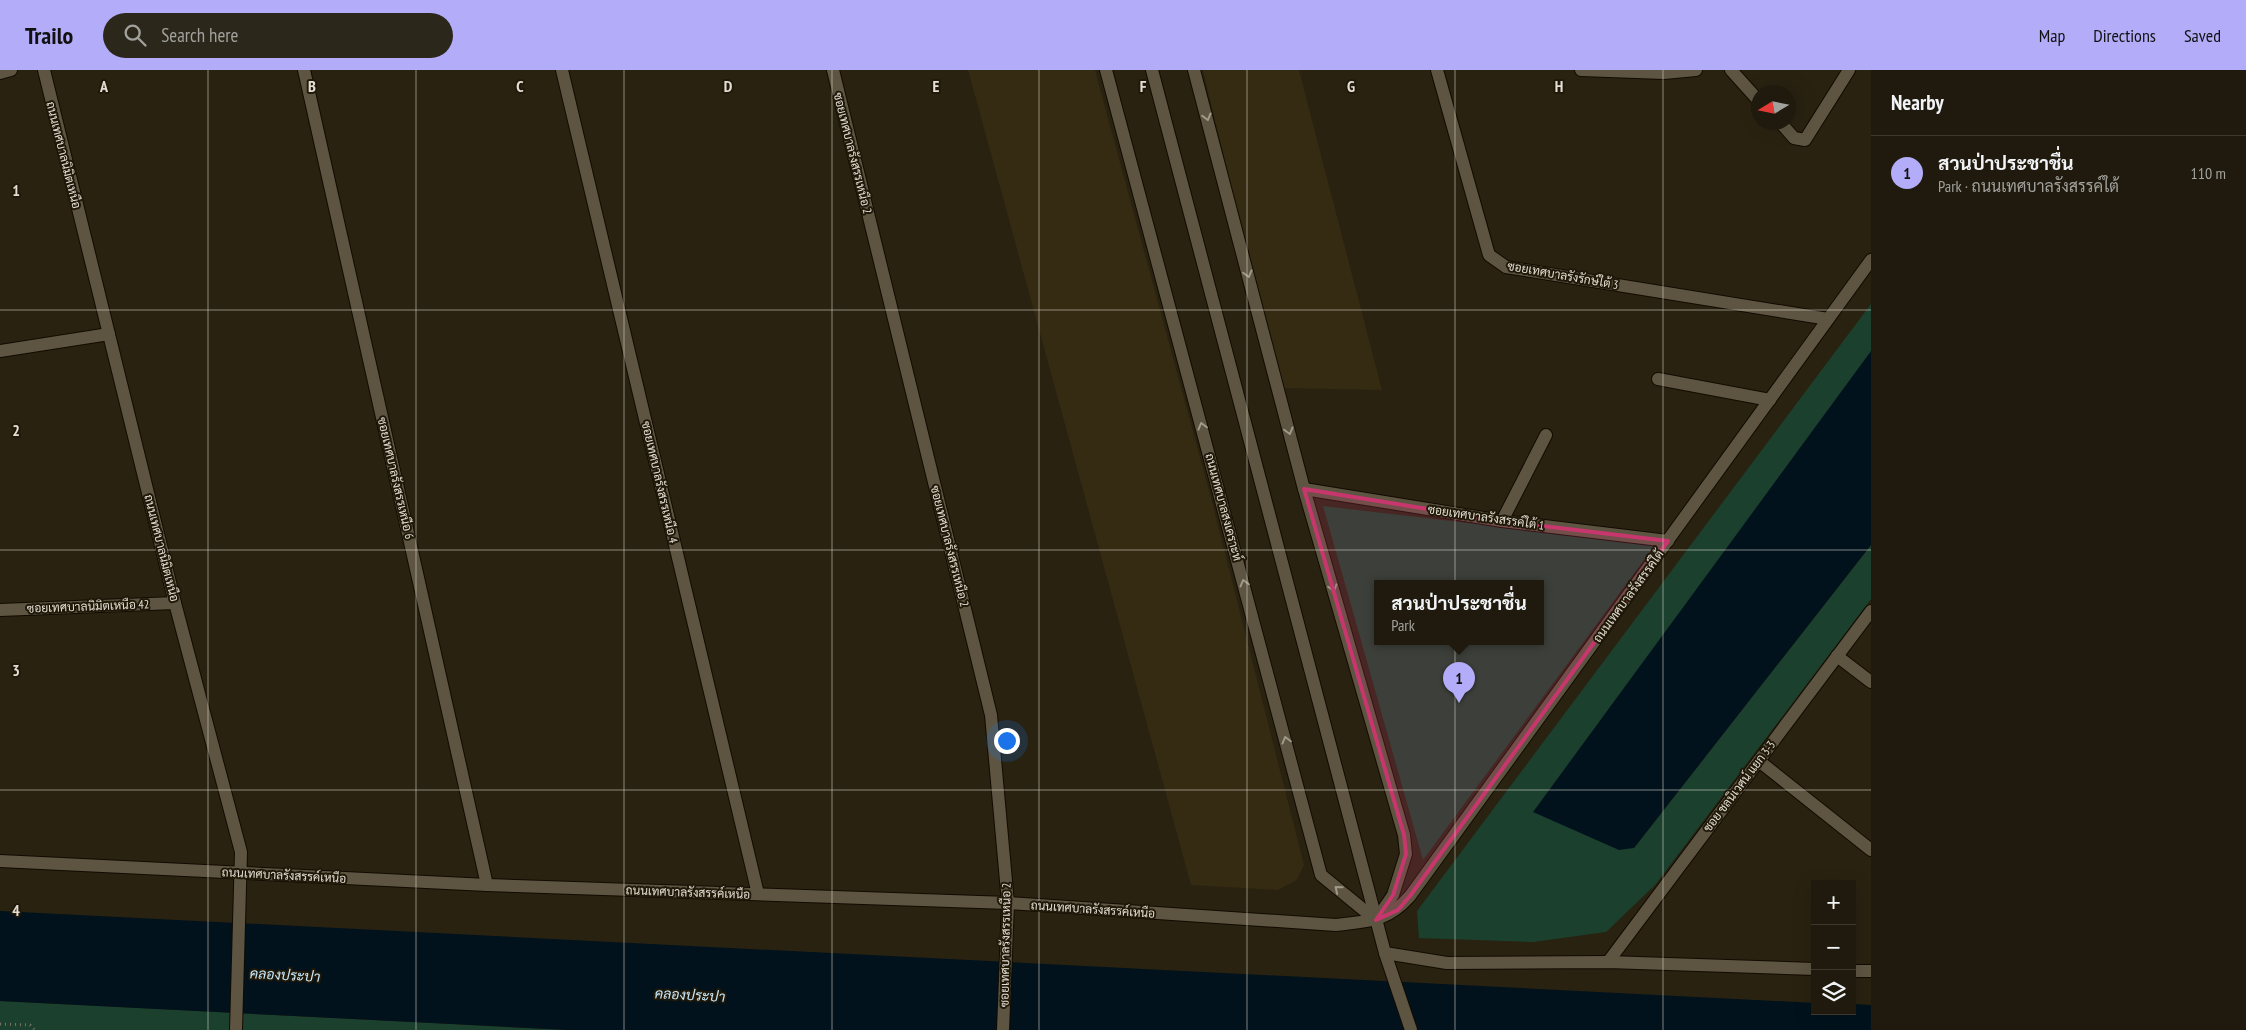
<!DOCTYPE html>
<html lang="en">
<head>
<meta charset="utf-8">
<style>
	body { margin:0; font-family:"PT Sans Narrow",Sarabun,sans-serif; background:#2c271b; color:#f1f3f6 }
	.controls { position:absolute; right:15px; bottom:15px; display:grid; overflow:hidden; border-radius:0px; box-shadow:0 5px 20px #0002 }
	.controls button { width:45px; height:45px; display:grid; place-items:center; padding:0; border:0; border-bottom:1px solid #3c382e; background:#1f1a0d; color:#f1f3f6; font:25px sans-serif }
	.compass { position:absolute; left:1751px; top:15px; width:45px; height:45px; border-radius:50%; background:#1f1a0d; box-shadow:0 5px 20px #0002; rotate:260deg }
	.you { position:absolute; left:1006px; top:670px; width:18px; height:18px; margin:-12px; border:4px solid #fff; border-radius:50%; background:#1a73e8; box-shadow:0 0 0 8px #1a73e833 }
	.badge { display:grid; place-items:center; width:32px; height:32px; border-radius:50%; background:#b3adf9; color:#111; font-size:16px; font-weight:700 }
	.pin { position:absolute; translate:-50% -41px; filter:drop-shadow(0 1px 2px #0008) }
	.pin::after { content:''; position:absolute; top:26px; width:18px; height:15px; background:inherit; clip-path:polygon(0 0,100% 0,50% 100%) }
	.popup { position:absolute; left:1374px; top:510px; width:170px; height:65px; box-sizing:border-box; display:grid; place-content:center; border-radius:0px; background:#1f1a0d; filter:drop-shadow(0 1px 4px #0005); font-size:16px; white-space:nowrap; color:#a1a19d }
	.popup b { font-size:19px; color:#f1f3f6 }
	.popup::after { content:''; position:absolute; left:50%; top:100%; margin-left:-10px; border:10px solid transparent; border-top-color:#1f1a0d }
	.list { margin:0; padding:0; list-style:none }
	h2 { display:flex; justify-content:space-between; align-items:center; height:65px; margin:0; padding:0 20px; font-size:21px }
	h2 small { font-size:16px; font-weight:400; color:#a1a19d }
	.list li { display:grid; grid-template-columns:32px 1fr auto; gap:15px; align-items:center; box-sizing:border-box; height:75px; padding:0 20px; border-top:1px solid #3c382e }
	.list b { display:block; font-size:19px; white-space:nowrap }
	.list p { margin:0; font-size:16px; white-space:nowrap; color:#a1a19d }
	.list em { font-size:16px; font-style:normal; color:#a1a19d }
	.icon { flex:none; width:28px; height:28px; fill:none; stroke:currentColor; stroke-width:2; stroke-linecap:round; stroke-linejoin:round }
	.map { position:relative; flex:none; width:1871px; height:960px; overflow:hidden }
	header { display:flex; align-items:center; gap:30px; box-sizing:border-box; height:70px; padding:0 25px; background:#b3adf9; color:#111 }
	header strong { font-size:24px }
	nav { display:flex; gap:28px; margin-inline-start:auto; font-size:18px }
	.search { width:350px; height:45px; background:#2c271b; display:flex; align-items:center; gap:12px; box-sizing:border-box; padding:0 18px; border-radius:28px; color:#a1a19d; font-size:19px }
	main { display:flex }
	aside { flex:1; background:#1f1a0d }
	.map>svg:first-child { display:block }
</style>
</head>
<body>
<header>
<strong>Trailo</strong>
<div class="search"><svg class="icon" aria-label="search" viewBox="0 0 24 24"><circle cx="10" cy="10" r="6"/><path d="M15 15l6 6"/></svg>Search here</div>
<nav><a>Map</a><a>Directions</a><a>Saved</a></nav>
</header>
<main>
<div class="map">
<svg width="1871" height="960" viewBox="0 0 1871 960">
	<rect width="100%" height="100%" fill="#292211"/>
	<g fill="#352a12">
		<polygon points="968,0 1095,0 1211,428 1304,795 1297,810 1278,820 1191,815"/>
		<polygon points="1203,0 1299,0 1382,320 1279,318"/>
	</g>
	<g fill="#1b412e" fill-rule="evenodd">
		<polygon points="1871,234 1871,281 1634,778 1871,475 1871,529 1655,815 1606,862 1533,872 1419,868 1417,841"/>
		<path d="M1323,436l332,39 -232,315zM1378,514h162v58h-162z"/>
		<polygon points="0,931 569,960 0,960"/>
	</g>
	<g fill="#01121c">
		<polygon points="1871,281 1871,475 1634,778 1619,780 1533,742"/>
		<polygon points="0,841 1815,933 1815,941 1852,941 1852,934 1871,935 1871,960 569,960 0,931"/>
	</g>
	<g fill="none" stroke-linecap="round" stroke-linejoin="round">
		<g stroke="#120b00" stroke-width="14">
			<g id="minor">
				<polyline points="44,0 175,533 241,782 236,960"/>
				<polyline points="304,0 487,815"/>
				<polyline points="562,0 758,824"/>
				<polyline points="833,0 991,645 1008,833 1003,960"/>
				<polyline points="1106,0 1321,805 1376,850"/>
				<polyline points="1152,0 1385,883 1411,960"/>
				<polyline points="1194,0 1304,419 1404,765 1406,784 1393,825 1376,850"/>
				<polyline points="1437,0 1489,185 1506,197 1828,249"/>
				<polyline points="1581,0 1664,3 1696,0"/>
				<polyline points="1731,0 1758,30"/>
				<polyline points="0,3 11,0"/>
				<polyline points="1780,52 1794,68 1805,70 1849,0"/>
				<polyline points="0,281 109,264"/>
				<polyline points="1658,309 1770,330"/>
				<polyline points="1304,419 1502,451 1668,471"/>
				<polyline points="1502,451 1546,365"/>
				<polyline points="0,540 175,533"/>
				<polyline points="1837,586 1871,612"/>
				<polyline points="1759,691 1871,780"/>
				<path d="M0,791l487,24 521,18 328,22c33,-4 51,-3 74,-29l461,-636"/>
				<polyline points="1385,883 1447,893 1608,892 1815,899"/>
				<polyline points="1608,892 1871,541"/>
				<polyline points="1852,901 1871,901"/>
			</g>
		</g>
		<polyline stroke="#777162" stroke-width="3" stroke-dasharray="1 4" stroke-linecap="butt" points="0,954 30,955 35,960"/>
		<use href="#minor" stroke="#5d5542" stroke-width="12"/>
	</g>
	<defs><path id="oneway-chevron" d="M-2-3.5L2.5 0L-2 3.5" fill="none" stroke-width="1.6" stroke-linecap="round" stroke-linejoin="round" transform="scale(1.25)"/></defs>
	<g stroke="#a09a8a">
		<use href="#oneway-chevron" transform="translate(1207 47) rotate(75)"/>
		<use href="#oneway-chevron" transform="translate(1248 204) rotate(75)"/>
		<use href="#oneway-chevron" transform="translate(1202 356) rotate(-105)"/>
		<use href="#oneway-chevron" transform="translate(1289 361) rotate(75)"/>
		<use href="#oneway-chevron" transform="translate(1244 513) rotate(-105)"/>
		<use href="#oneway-chevron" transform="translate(1333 518) rotate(74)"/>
		<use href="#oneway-chevron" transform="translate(1286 670) rotate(-105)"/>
		<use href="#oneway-chevron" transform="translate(1338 819) rotate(-141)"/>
	</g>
	<path fill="#c7366d" fill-opacity="0.2" stroke="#c7366d" stroke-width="4" stroke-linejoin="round" d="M1304,419l198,32 166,20 -258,355 -12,14 -22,10 17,-25 13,-41 -2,-19z"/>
	<path fill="none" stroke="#e3ded3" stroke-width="1" stroke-opacity="0.55" d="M208,0v960M416,0v960M624,0v960M832,0v960M1039,0v960M1247,0v960M1455,0v960M1663,0v960M0,240h1871M0,480h1871M0,720h1871"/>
	<g text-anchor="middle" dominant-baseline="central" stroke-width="4" stroke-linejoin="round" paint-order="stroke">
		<g font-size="12" fill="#e3ded3" stroke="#201808">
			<text transform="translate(853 83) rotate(76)">ซอยเทศบาลรังสรรเหนือ 2</text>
			<text transform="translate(64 85) rotate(76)">ถนนเทศบาลนิมิตเหนือ</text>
			<text transform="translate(1563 205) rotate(10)">ซอยเทศบาลรังรักษ์ใต้ 3</text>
			<text transform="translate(396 408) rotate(77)">ซอยเทศบาลรังสรรเหนือ 6</text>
			<text transform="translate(660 412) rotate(77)">ซอยเทศบาลรังสรรเหนือ 4</text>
			<text transform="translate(1224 437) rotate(75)">ถนนเทศบาลสงเคราะห์</text>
			<text transform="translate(1486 447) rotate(8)">ซอยเทศบาลรังสรรค์ใต้ 1</text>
			<text transform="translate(950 476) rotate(76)">ซอยเทศบาลรังสรรเหนือ 2</text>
			<text transform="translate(162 478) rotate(76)">ถนนเทศบาลนิมิตเหนือ</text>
			<text transform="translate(1628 526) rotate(-54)">ถนนเทศบาลรังสรรค์ใต้</text>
			<text transform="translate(88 536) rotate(-2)">ซอยเทศบาลนิมิตเหนือ 42</text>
			<text transform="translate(1739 716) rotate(-53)">ซอย ชลนิเวศน์ แยก 3-3</text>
			<text transform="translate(284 805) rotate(3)">ถนนเทศบาลรังสรรค์เหนือ</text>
			<text transform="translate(688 822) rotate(2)">ถนนเทศบาลรังสรรค์เหนือ</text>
			<text transform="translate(1093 839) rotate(4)">ถนนเทศบาลรังสรรค์เหนือ</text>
			<text transform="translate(1005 875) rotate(-89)">ซอยเทศบาลรังสรรเหนือ 2</text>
		</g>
		<g font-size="14" font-style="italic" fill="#c6e9fc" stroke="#201808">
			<text transform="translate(285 905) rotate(3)">คลองประปา</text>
			<text transform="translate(690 925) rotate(3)">คลองประปา</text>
		</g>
	</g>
	<g font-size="16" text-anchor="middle" font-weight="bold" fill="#e3ded3" stroke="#201808" stroke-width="4" stroke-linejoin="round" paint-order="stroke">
		<text x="104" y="22">A</text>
		<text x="312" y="22">B</text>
		<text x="520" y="22">C</text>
		<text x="728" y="22">D</text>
		<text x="936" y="22">E</text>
		<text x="1143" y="22">F</text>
		<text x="1351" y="22">G</text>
		<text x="1559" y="22">H</text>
		<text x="16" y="126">1</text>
		<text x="16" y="366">2</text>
		<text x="16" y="606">3</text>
		<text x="16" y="846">4</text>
	</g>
</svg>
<div class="controls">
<button>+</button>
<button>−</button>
<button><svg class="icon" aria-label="layers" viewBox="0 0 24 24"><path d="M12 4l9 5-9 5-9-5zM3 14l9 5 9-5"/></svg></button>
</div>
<svg class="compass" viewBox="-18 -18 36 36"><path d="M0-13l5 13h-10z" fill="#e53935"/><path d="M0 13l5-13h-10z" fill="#a1a19d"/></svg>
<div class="you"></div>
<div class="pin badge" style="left:1459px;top:633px">1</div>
<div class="popup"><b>สวนป่าประชาชื่น</b>Park</div>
</div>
<aside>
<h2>Nearby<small></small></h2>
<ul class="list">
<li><span class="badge">1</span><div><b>สวนป่าประชาชื่น</b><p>Park · ถนนเทศบาลรังสรรค์ใต้</p></div><em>110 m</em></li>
</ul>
</aside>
</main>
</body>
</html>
